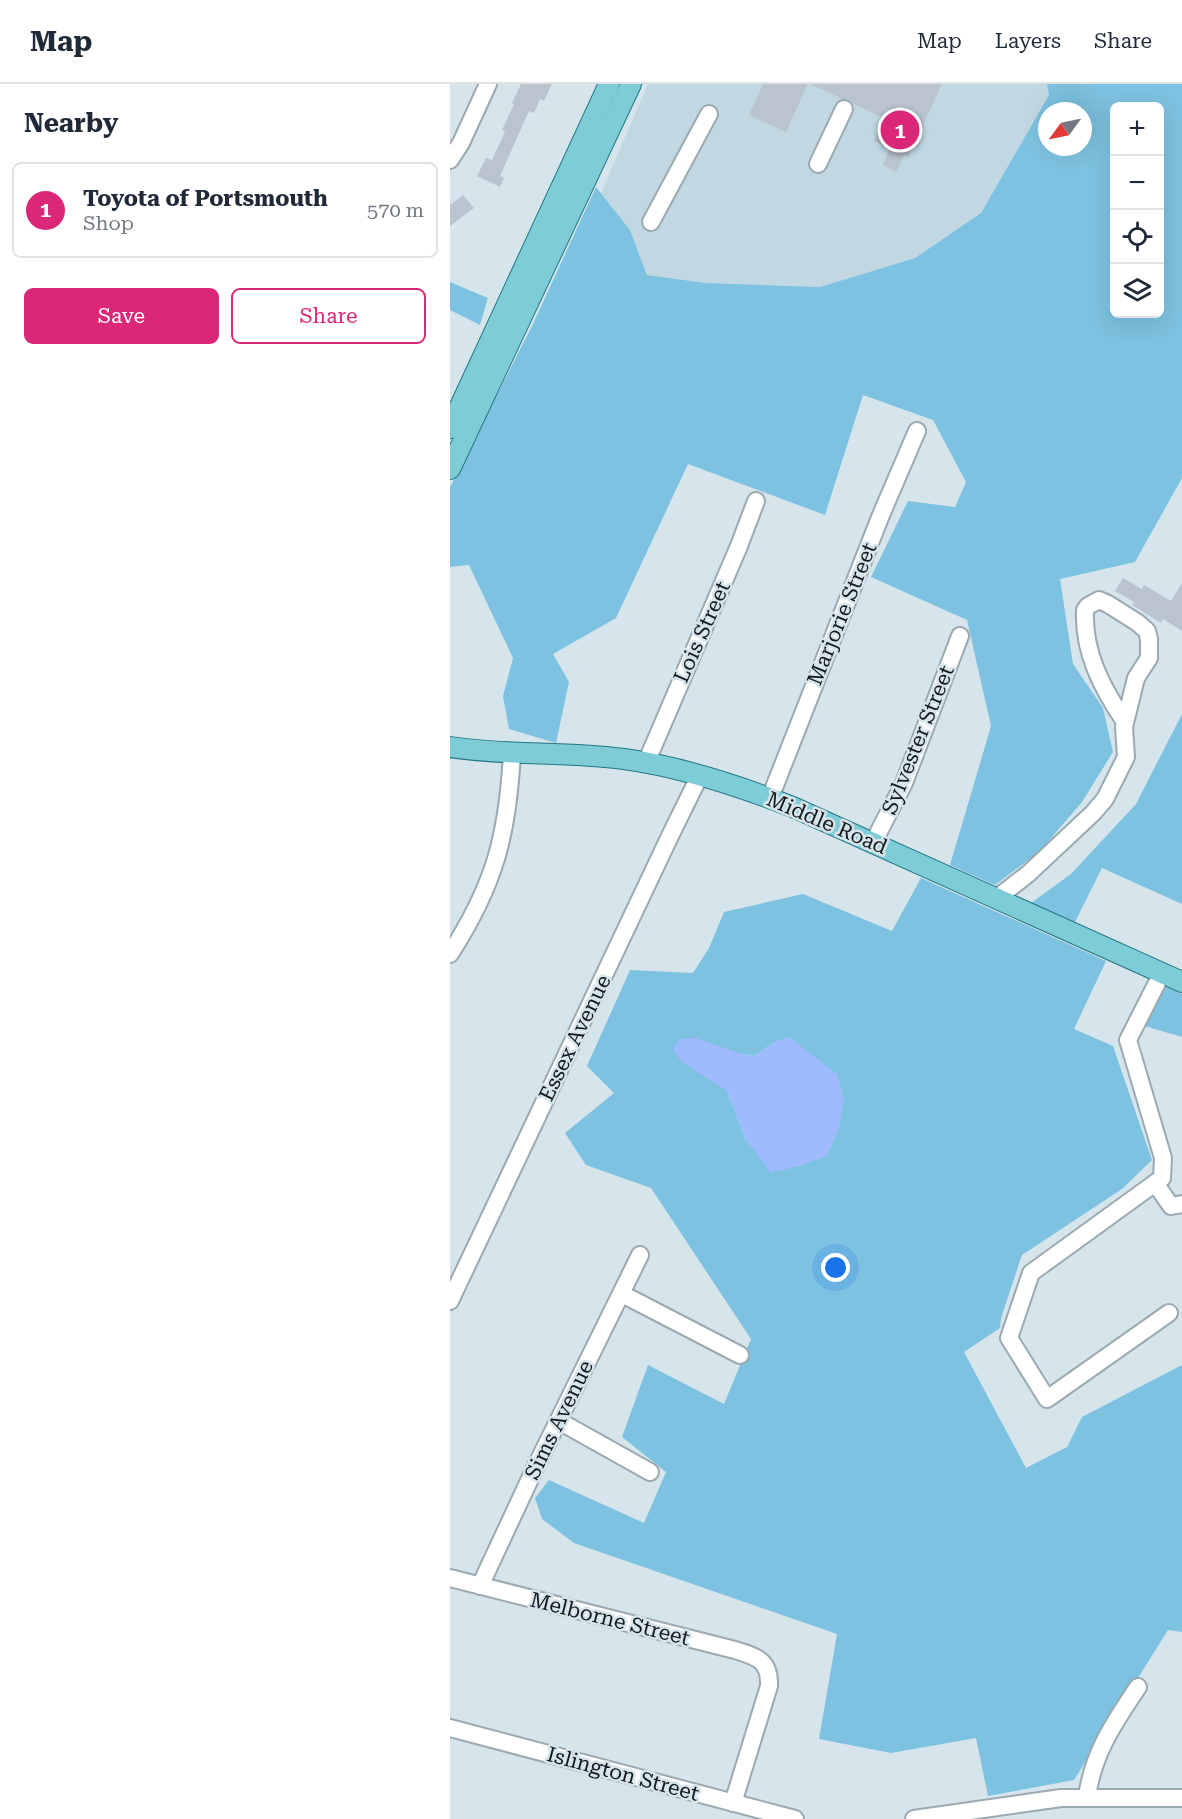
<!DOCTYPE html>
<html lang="en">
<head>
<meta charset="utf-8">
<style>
	body { margin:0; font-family:"Roboto Serif",serif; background:#f6f6f7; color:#1f2937 }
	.controls { position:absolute; right:18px; top:18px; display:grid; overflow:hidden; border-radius:9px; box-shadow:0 6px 24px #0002 }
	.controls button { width:54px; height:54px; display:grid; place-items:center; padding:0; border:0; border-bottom:2px solid #e0e1e3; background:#fff; color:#1f2937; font:30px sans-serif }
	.compass { position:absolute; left:588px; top:18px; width:54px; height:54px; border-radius:50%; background:#fff; box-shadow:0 6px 24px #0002; rotate:237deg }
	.you { position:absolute; left:386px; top:1184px; width:21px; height:21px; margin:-15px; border:4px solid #fff; border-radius:50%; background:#1a73e8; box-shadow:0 0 0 9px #1a73e833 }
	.badge { display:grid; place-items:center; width:39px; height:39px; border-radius:50%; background:#db2777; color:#fff; font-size:20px; font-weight:700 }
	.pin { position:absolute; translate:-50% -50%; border:3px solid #fff; box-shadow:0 2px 6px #0006 }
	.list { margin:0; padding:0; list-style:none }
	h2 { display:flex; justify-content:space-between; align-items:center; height:78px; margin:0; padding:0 24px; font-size:26px }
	h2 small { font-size:20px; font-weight:400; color:#747a83 }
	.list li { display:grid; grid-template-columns:39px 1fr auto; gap:18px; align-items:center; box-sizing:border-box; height:96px; margin:0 12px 12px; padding:0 12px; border:2px solid #e0e1e3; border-radius:9px }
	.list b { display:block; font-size:22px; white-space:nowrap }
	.list p { margin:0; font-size:20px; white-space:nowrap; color:#747a83 }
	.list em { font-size:20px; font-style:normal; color:#747a83 }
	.actions { display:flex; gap:12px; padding:18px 24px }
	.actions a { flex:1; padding:14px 0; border:2px solid #db2777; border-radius:9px; text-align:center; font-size:21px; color:#db2777 }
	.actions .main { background:#db2777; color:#fff }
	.icon { flex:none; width:33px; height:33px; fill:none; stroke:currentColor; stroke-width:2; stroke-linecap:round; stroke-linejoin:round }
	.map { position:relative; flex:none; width:732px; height:1735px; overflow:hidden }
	header { display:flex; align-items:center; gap:36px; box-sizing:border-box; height:84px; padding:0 30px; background:#fff; border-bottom:2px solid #e0e1e3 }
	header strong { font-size:28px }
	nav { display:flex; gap:33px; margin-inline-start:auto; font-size:21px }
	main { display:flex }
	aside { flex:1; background:#fff }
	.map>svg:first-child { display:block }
</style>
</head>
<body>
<header>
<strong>Map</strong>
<nav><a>Map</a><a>Layers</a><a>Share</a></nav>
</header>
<main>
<aside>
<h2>Nearby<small></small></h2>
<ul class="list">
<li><span class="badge">1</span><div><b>Toyota of Portsmouth</b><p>Shop</p></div><em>570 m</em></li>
</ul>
<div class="actions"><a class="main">Save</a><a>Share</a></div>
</aside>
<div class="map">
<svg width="732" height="1735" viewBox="0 0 732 1735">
	<rect width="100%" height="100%" fill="#d6e5ec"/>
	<polygon fill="#c1d8e3" points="198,0 597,0 599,11 531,129 465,174 370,203 256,199 197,191 180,146 151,109"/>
	<g fill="#7dc2e0" fill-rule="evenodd">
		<path d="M597,0h135v394l-47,84 -75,17 13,85 30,44 10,44 -31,50 -42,49 -45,34 -45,-20 41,-139 -24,-106 -96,-43 37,-76 47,6 11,-25 -33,-62 -70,-25 -38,120 -137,-51 -72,154 -63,36 16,28 -13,61 -47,-14 -6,-33 10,-38 -44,-93 -19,2v-80l82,-161 64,-139 34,43 17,45 59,8 114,4 95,-29 66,-45 68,-118zM664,22h46v208h-46zM597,27h36v36h-36z"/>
		<polygon points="0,198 38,214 30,241 0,226"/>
		<polygon points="732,630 732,820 652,784 625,838 581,819 621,790 686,720"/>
		<path d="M471,794l185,83 -32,68 39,17 39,114 -30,29 -100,66 -21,63 -1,10 -36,24 62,116 41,-21 15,-30 100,-52v267l-14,-2 -94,150 -86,16 -12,-58 -85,15 -72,-14 18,-105 -263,-91 -32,-24 -7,-21 14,-18 95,43 22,-51 -44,-35 26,-72 76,39 27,-65 -100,-151 -65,-23 -21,-32 49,-40 -27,-27 43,-96 63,3 16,-25 15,-36 79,-18 89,37zM324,958l-28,98 -19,-49 15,-37 13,2z"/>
		<polygon points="700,896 732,910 732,953 691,941"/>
	</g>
	<polygon fill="#9ebbfd" points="339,953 387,990 394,1016 389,1044 377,1072 349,1082 321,1089 296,1056 277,1007 232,978 223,966 230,955 246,954 292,970 305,972 324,958"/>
	<g fill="#b9c4ce">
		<polygon points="71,0 102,0 94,17 90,15 84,29 79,27 50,92 54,94 50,103 27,92 36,74 42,76 55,48 52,46 64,20 62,19"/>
		<polygon points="313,0 358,0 336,48 299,31"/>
		<polygon points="360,0 492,0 458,73 454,71 446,88 433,81 440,64 424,57 434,34 403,20 398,15 392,15"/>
		<polygon points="13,111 24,124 0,142 0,121"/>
		<polygon points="673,494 692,505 694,501 721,517 732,499 732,547 713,535 711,539 682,521 684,518 665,507"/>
	</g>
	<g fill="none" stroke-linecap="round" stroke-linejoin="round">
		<g stroke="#9ba9b0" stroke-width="20">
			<g id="minor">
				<polyline points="0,76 11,59 38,0"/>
				<polyline points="368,80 394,25"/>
				<polyline points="201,138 259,30"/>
				<polyline points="196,679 289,462 306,417"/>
				<polyline points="320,714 431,431 467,347"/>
				<polyline points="423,759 454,699 510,552"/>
				<path d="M547,814l31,-24 65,-61 12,-14 21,-42 -2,-30 12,-49 13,-20v-19l-2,-8 -9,-8 -30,-19 -9,-4 -11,6 -3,4c-2,42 17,78 40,112"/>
				<path d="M0,870c45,-70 58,-120 62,-202"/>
				<polyline points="712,889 678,956 713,1074 712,1094 581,1189 559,1254 597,1315 719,1229"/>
				<polyline points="705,1099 721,1122 732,1120"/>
				<polyline points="172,1210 290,1271"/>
				<polyline points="0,1217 220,752 250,691"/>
				<polyline points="109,1337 200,1388"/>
				<path d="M0,1494l285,72c22,7 35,10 34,36l-36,117"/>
				<polyline points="30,1502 86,1382 190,1171"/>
				<polyline points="0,1644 345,1735"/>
				<path d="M637,1713c6,-44 27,-74 51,-110"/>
				<polyline points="464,1735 611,1714 732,1714"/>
			</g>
		</g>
		<g stroke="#217783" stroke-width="22">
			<g id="major">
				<polyline points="0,344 159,0"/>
				<polyline points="0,385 181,0"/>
				<path d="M0,663c57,9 116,4 174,12 59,8 116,27 171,49l387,174"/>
			</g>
		</g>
		<use href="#minor" stroke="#fff" stroke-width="16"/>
		<use href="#major" stroke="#7eccd6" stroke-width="20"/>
	</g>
	<g text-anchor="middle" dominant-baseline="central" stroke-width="5" stroke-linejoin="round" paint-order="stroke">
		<g font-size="21" fill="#14191b" stroke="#d6e5ec">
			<text transform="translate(392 530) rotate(-68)">Marjorie Street</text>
			<text transform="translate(252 548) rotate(-66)">Lois Street</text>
			<text transform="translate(468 656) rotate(-68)">Sylvester Street</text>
			<text transform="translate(377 739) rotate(23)">Middle Road</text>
			<text transform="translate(125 954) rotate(-64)">Essex Avenue</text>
			<text transform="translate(109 1336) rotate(-64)">Sims Avenue</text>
			<text transform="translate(160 1535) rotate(14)">Melborne Street</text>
			<text transform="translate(173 1690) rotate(15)">Islington Street</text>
		</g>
	</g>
</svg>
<div class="controls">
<button>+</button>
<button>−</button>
<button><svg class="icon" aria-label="locate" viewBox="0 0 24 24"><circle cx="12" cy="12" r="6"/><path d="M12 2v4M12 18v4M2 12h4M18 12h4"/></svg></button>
<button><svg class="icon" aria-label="layers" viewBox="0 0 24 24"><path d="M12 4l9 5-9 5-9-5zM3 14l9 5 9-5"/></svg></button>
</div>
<svg class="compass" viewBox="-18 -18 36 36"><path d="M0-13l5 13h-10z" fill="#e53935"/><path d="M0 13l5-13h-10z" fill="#747a83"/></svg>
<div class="you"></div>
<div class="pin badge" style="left:450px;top:46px">1</div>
</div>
</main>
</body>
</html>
